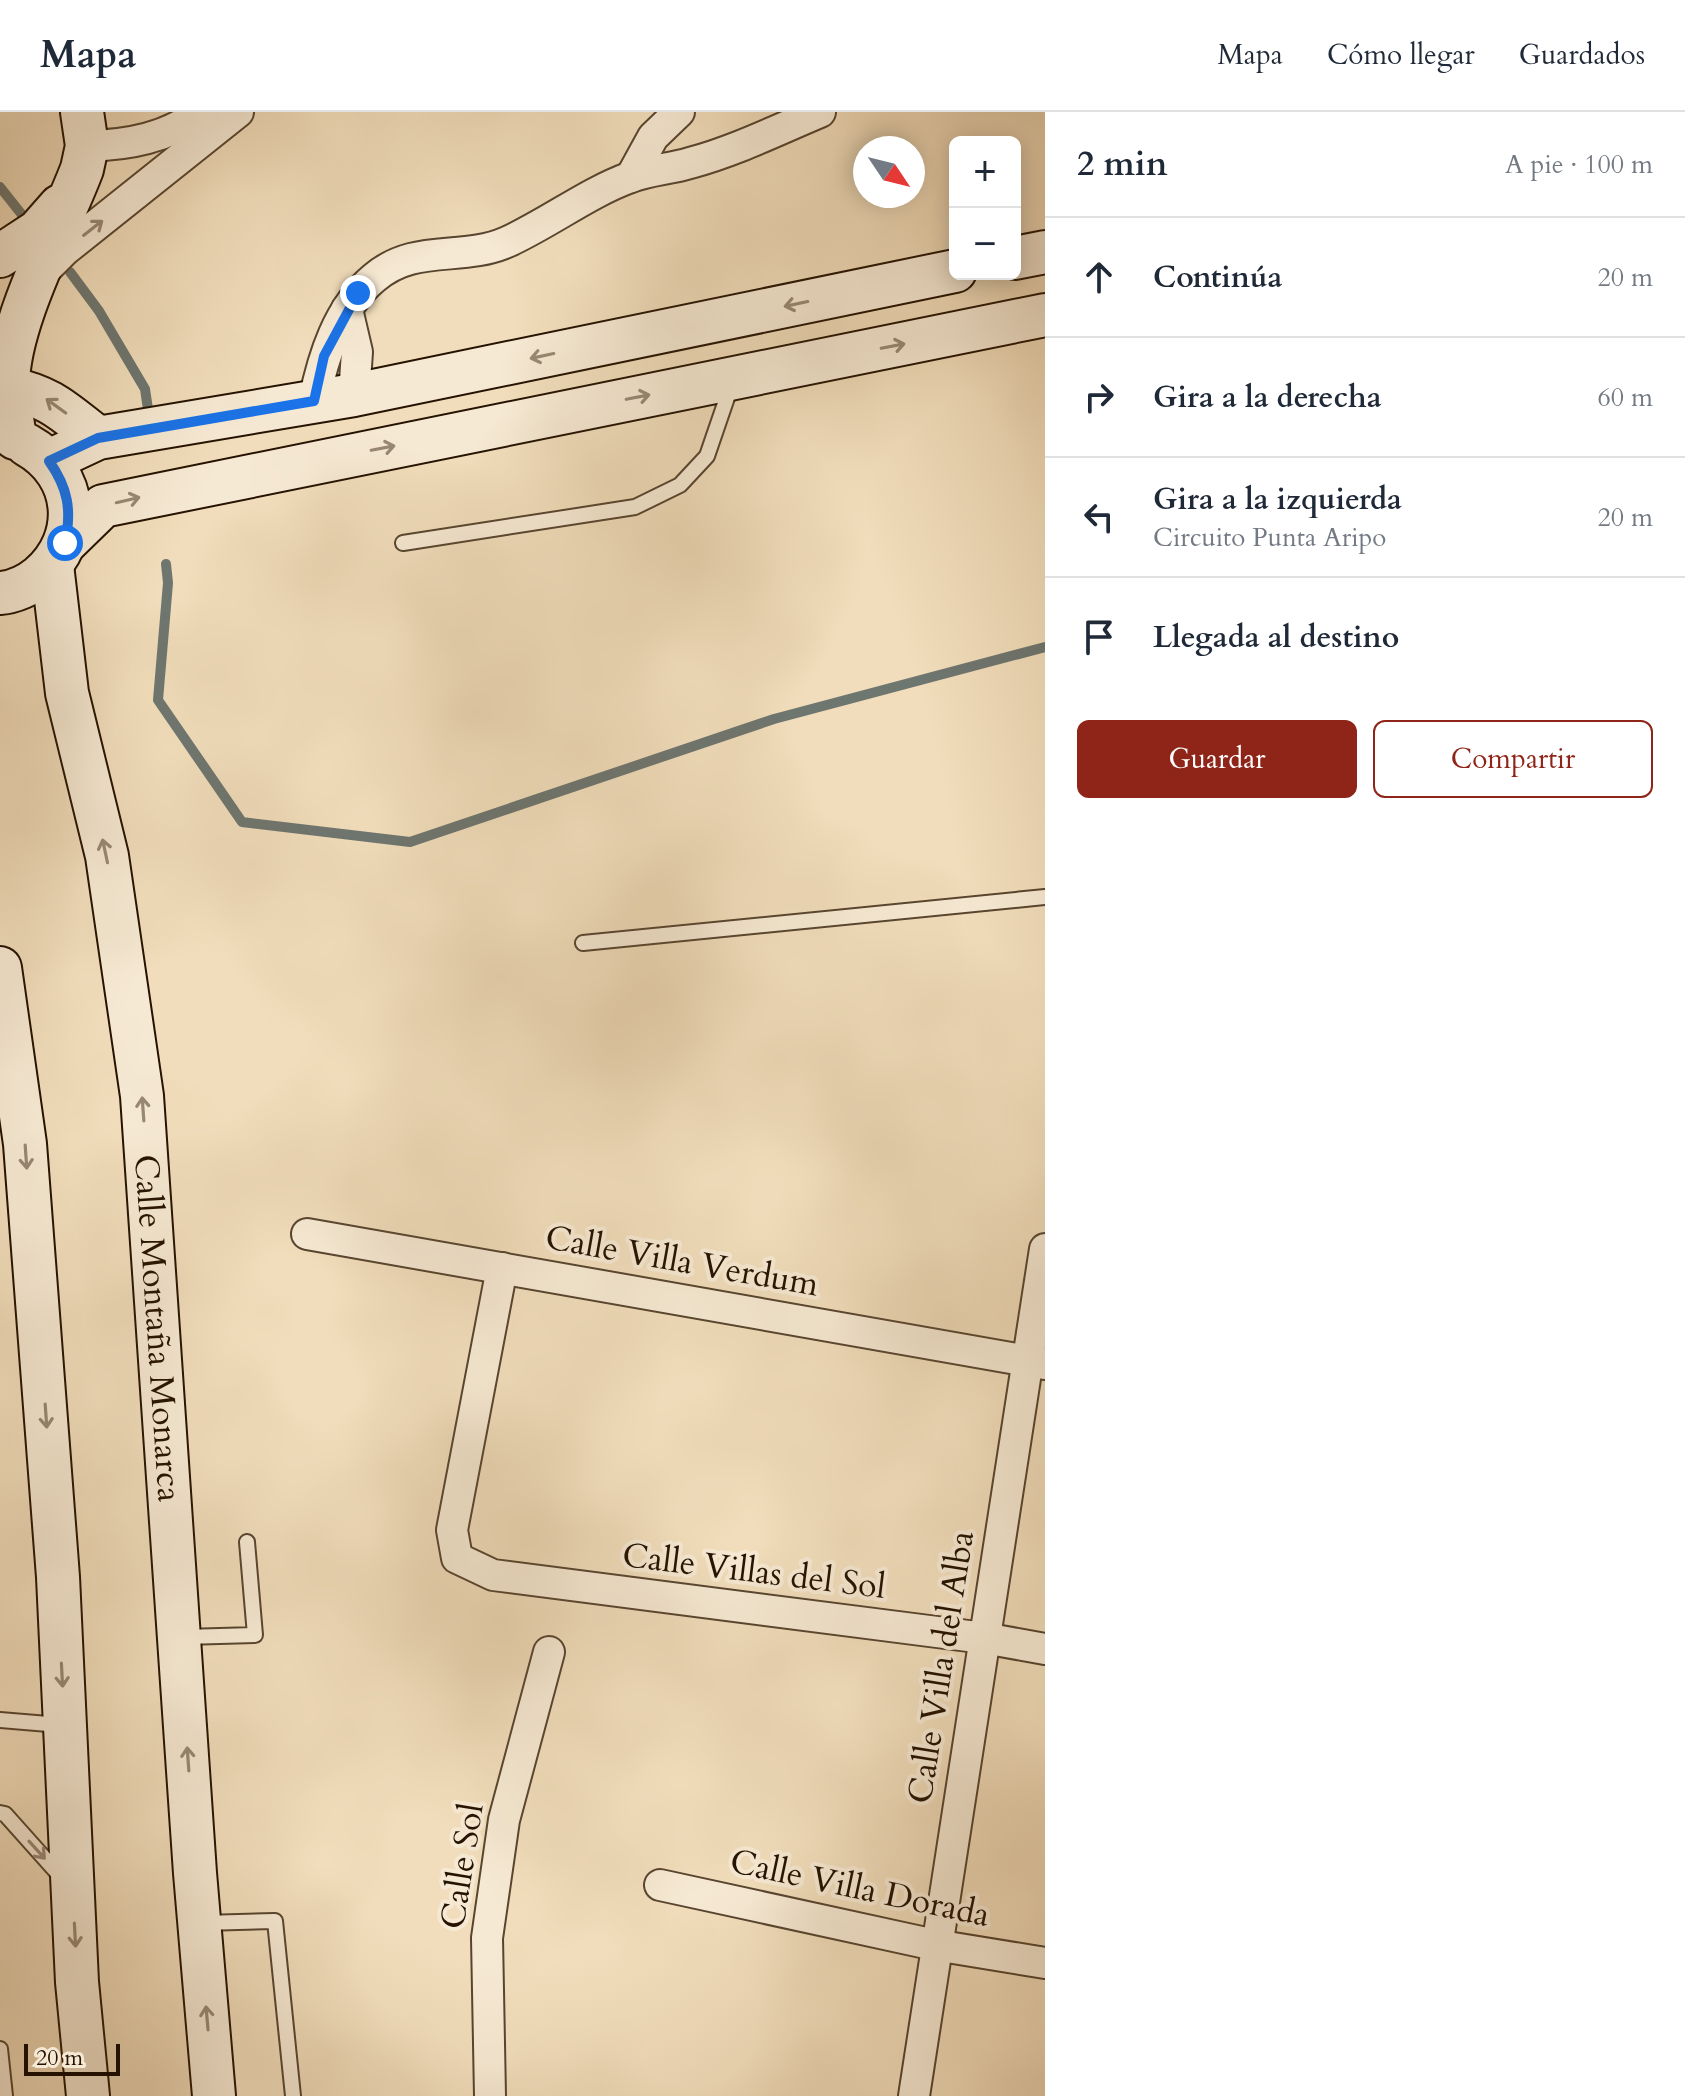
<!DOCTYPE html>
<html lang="es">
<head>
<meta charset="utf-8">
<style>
	body { margin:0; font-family:Cardo,serif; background:#f6f6f7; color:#1f2937 }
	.controls { position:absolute; right:24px; top:24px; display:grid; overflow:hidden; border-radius:12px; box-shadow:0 4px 20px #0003 }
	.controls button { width:72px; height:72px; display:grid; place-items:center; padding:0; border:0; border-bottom:2px solid #e0e1e3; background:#fff; color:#1f2937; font:40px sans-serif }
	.compass { position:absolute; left:853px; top:24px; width:72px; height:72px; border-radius:50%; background:#fff; box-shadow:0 4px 20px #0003; rotate:125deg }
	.scale { position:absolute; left:24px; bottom:20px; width:96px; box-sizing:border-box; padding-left:8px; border:4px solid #251200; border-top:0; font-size:22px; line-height:28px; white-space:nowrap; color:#251200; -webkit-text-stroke:6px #f6e9d3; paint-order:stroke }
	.stop { position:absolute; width:24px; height:24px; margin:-18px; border:6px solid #1a73e8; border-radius:50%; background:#fff }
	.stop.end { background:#1a73e8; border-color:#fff; box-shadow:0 2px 8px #0008 }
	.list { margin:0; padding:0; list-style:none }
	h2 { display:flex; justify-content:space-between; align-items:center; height:104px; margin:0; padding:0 32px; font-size:34px }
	h2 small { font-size:26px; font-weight:400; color:#747a83 }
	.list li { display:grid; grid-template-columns:52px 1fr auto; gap:24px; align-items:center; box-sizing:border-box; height:120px; padding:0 32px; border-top:2px solid #e0e1e3 }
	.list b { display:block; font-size:30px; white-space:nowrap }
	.list p { margin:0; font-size:26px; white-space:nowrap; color:#747a83 }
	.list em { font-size:26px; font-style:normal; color:#747a83 }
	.actions { display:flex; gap:16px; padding:24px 32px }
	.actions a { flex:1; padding:18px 0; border:2px solid #8f2418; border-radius:12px; text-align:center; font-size:28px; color:#8f2418 }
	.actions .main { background:#8f2418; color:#fff }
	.icon { flex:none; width:44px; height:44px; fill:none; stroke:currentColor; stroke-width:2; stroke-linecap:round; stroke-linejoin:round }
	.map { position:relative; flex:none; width:1045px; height:1984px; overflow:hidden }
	header { display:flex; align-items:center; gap:48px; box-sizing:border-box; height:112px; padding:0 40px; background:#fff; border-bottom:2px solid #e0e1e3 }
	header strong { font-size:38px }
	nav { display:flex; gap:44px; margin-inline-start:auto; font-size:28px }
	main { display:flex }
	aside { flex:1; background:#fff }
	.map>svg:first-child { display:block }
</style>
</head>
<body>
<header>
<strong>Mapa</strong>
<nav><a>Mapa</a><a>Cómo llegar</a><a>Guardados</a></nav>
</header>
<main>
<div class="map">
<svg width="1045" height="1984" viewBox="0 0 1045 1984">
	<rect width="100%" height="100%" fill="#f1ddbb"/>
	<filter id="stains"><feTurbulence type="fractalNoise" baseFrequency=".0025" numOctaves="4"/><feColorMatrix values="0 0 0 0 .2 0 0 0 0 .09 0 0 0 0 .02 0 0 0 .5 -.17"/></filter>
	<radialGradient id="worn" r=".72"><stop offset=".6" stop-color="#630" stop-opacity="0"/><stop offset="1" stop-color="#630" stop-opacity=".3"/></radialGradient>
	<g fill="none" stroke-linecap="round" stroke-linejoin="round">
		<g stroke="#6e7670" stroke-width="10">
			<polyline points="0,75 27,109"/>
			<polyline points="70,160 99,199 145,277 149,304"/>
			<polyline points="166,452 168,471 158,588 242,710 410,730 774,607 1045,535"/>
		</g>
		<g stroke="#58452f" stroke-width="18">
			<g id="lane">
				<polyline points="403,431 635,395 680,373 707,344 731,274"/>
				<polyline points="583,831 1045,785"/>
				<polyline points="184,1525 255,1523 247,1430"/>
				<polyline points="0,1608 60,1613"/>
				<polyline points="0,1701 5,1702 63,1767"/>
				<polyline points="203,1811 275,1809 293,1984"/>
				<polyline points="0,1937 5,1984"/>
			</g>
		</g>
		<g stroke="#58452f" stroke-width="34">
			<g id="street">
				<path d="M87,34c41,-1 81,-8 114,-34"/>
				<polyline points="631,65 653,25 679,0"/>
				<polyline points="45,158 65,138 238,0"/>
				<polyline points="347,197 357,240 354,283"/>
				<path d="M314,289c9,-44 24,-93 60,-123 41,-35 87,-16 133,-36 42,-19 80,-49 124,-65 18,-7 40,-8 59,-14 45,-12 87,-33 130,-51"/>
				<polyline points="307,1122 1045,1252"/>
				<polyline points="502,1156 452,1418 457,1446 493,1463 984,1526 1045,1537"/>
				<polyline points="660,1773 935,1833 1045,1851"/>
				<polyline points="490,1984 487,1826 504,1708 549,1540"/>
				<polyline points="914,1984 1045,1137"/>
			</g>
		</g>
		<g stroke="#251200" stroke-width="46">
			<g id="secondary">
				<polyline points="0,144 38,119 60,94"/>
				<polyline points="1015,146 1045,140"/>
				<path d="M8,276c44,9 56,24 90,50"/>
				<path d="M15,326c-2,-16 -6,-33 -7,-49 -2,-64 51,-159 74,-220l5,-23 -5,-34"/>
				<polyline points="49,349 98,326 354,283 955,159"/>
				<polyline points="65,431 103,394 1045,203"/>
				<path id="s1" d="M52,453l15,128 40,163 35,240 53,777 19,223"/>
				<path d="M0,481c14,-1 29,-8 40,-17 44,-38 39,-102 -13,-131"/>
				<polyline points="0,856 25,1032 58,1465 77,1870 88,1984"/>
			</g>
		</g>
		<use href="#lane" stroke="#f6e9d3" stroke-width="14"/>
		<use href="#street" stroke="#f6e9d3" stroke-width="30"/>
		<use href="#secondary" stroke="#f6e9d3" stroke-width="42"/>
	</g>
	<defs><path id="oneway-shaft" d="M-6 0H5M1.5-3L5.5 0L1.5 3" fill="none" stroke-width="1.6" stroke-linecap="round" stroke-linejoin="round" transform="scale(2)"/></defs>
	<g stroke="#988874">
		<use href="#oneway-shaft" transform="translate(93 116) rotate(-38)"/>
		<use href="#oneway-shaft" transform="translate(796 192) rotate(168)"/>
		<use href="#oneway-shaft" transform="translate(893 234) rotate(-11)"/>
		<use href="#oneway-shaft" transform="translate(542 244) rotate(168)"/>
		<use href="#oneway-shaft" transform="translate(638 285) rotate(-11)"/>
		<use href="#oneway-shaft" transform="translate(56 294) rotate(-144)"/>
		<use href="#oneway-shaft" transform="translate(383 336) rotate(-11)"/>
		<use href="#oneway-shaft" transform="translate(128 388) rotate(-13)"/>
		<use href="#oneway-shaft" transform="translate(105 739) rotate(-102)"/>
		<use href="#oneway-shaft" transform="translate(143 997) rotate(-94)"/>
		<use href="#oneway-shaft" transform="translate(26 1045) rotate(86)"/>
		<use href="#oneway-shaft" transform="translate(46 1304) rotate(86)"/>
		<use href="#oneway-shaft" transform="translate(62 1563) rotate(87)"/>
		<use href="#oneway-shaft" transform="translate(188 1647) rotate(-94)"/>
		<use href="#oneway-shaft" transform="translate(37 1738) rotate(48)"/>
		<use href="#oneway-shaft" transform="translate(75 1823) rotate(87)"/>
		<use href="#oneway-shaft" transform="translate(207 1906) rotate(-95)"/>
	</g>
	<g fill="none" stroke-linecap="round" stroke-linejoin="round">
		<path stroke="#1a73e8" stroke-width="10" d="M65,431c7,-33 3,-55 -16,-82l49,-23 216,-37 10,-45 34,-63"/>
	</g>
	<g text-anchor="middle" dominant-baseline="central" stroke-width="8" stroke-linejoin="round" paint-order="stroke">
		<g font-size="34" fill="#251200" stroke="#f6e9d3">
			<text transform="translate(682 1149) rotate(10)">Calle Villa Verdum</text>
			<text stroke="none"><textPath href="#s1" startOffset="772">Calle Montaña Monarca</textPath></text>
			<text transform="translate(754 1459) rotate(7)">Calle Villas del Sol</text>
			<text transform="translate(941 1555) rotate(-81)">Calle Villa del Alba</text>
			<text transform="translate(462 1754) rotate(-81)">Calle Sol</text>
			<text transform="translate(860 1776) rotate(12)">Calle Villa Dorada</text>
		</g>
	</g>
	<rect width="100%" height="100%" filter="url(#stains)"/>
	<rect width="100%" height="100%" fill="url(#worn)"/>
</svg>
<div class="controls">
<button>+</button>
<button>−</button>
</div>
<svg class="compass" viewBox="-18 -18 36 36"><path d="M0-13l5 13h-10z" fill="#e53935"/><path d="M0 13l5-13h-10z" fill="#747a83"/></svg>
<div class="scale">20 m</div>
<div class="stop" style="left:65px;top:431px"></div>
<div class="stop end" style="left:358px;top:181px"></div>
</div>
<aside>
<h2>2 min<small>A pie · 100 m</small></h2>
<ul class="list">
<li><svg class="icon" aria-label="ahead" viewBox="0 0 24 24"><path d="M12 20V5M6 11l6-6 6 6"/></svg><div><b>Continúa</b></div><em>20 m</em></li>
<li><svg class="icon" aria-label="right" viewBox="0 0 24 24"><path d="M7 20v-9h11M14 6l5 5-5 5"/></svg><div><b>Gira a la derecha</b></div><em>60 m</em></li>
<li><svg class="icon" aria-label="left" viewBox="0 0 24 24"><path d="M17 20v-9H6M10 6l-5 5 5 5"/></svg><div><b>Gira a la izquierda</b><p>Circuito Punta Aripo</p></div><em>20 m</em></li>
<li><svg class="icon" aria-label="arrive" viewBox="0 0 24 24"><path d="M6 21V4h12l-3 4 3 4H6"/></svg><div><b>Llegada al destino</b></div></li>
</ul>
<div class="actions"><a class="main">Guardar</a><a>Compartir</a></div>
</aside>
</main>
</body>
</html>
